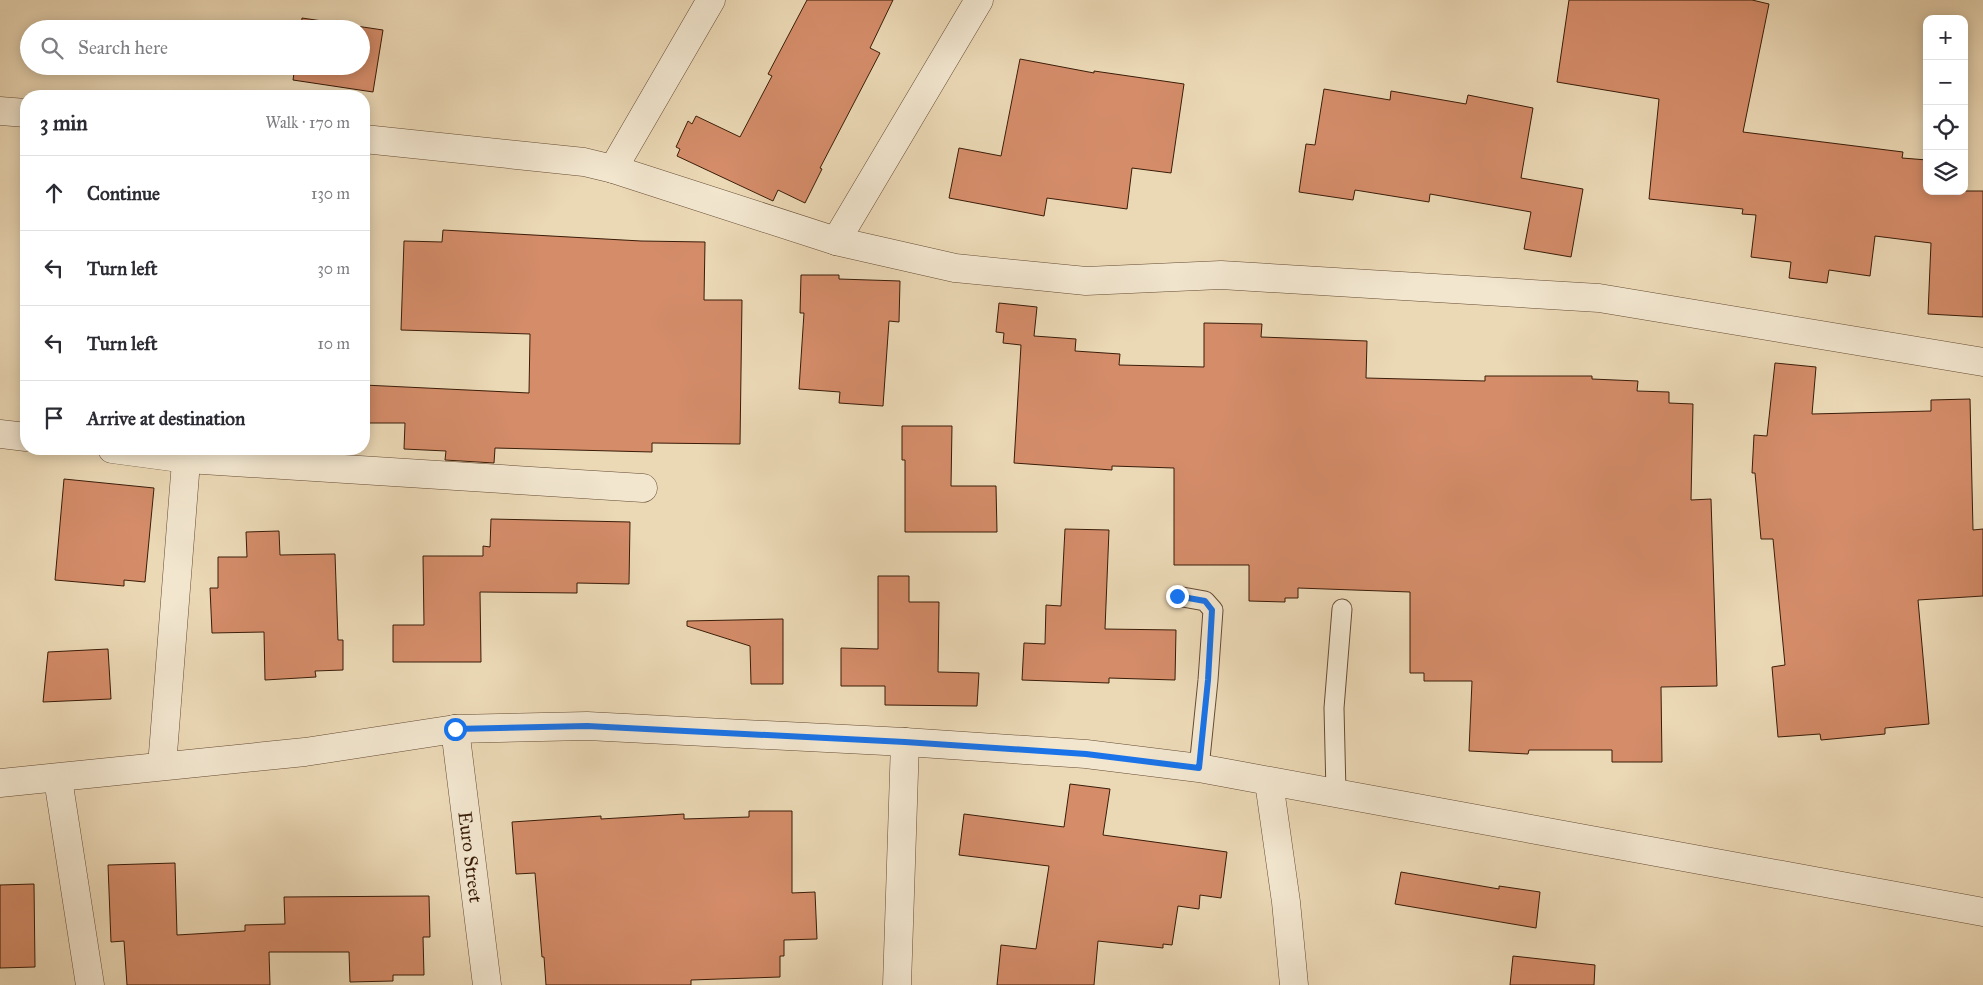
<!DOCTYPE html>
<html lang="en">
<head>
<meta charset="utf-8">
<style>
	body { margin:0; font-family:"IM FELL Great Primer",serif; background:#f2f2f3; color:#2b2b33 }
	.controls { position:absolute; right:15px; top:15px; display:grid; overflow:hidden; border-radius:10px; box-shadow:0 2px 12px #0003 }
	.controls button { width:45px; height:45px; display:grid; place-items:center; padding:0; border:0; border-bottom:1px solid #e1e1e2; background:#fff; color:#2b2b33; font:25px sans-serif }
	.stop { position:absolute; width:15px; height:15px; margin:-11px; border:4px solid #1a73e8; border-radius:50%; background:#fff }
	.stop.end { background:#1a73e8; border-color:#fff; box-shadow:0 1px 5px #0008 }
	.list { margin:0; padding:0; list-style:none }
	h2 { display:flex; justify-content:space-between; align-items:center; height:65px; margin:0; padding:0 20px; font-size:21px }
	h2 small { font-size:16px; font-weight:400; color:#7c7c81 }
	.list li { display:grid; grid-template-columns:32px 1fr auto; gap:15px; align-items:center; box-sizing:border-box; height:75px; padding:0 20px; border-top:1px solid #e1e1e2 }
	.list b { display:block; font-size:19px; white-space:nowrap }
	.list em { font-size:16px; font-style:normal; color:#7c7c81 }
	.icon { flex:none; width:28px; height:28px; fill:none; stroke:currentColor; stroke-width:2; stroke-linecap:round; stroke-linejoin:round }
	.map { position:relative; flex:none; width:1983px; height:985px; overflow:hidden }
	.search { position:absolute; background:#fff; box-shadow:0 2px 12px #0003; left:20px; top:20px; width:350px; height:55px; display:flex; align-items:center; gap:12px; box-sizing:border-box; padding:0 18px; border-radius:28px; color:#7c7c81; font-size:19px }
	.panel { position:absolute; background:#fff; box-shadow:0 2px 12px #0003; left:20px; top:90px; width:350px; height:365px; border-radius:20px }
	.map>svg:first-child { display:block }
</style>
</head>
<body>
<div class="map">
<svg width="1983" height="985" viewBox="0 0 1983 985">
	<rect width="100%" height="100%" fill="#ebd8b5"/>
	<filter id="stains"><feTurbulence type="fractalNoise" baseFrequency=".004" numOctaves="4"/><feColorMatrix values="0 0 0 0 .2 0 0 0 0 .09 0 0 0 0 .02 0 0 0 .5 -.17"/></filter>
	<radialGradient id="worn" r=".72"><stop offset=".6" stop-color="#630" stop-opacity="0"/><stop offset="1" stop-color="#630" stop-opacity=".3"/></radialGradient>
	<g fill="#d48c69" stroke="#3a1c08">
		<polygon points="807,0 893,0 870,48 880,53 820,168 822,169 805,203 778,190 773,201 677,156 680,149 676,147 688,121 692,124 696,116 740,137 772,76 768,74"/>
		<polygon points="1569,0 1752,0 1769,4 1743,132 1903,152 1902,158 1927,160 1927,191 1983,191 1983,317 1928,314 1931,243 1875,236 1870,276 1829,270 1827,283 1789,278 1791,262 1751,257 1756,215 1742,214 1743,209 1649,199 1659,99 1557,82"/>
		<polygon points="302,18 383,30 373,92 293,80 295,66 361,66 361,29 301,29"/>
		<polygon points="1020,59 1094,73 1094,71 1184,84 1171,173 1132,168 1127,209 1047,198 1044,216 949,198 959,148 1001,156"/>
		<polygon points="1324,89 1390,100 1391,91 1466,104 1468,95 1533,108 1521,178 1583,189 1571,257 1524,249 1531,212 1430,194 1429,202 1355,190 1353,200 1299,192 1306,144 1315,145"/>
		<polygon points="443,230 641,241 705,242 704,300 742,300 740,444 652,443 652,452 495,448 494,463 445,460 446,451 404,449 405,423 364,423 364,385 529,393 530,334 401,330 404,241 442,242"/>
		<polygon points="801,275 839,275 839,279 900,281 899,322 889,321 883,406 839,403 840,392 799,389 804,313 800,313"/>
		<polygon points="999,303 1037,307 1034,336 1076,339 1075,351 1120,354 1119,365 1204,367 1204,323 1262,324 1261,337 1367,341 1366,378 1485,381 1485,376 1592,376 1592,379 1638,381 1637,391 1669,392 1669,403 1693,404 1691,500 1711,499 1717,686 1661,687 1662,762 1612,762 1612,750 1529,750 1528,754 1469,751 1472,681 1424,681 1424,673 1410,673 1410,592 1298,588 1298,598 1285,598 1285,602 1249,601 1249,565 1174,565 1174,468 1112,466 1112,470 1014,463 1021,345 1003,343 1004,333 996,332"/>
		<polygon points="1775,363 1816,367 1812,414 1931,411 1931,400 1970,399 1973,530 1983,529 1983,596 1918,600 1929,724 1885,728 1885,734 1821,740 1820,734 1778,737 1772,667 1785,665 1773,539 1761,539 1755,473 1752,473 1754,435 1767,436"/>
		<polygon points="902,426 952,426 951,486 996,486 997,532 905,532 905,460 902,460"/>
		<polygon points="64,479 154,488 145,582 124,580 124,586 55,580"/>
		<polygon points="491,519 630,522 629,584 577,583 577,593 480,592 481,662 393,662 393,625 424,625 423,556 483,556 483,546 490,547"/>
		<polygon points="1065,529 1109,530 1105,629 1176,630 1175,680 1109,678 1109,683 1022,680 1024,643 1045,644 1046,605 1061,606"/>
		<polygon points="279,531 280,555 335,554 338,640 343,640 343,670 315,671 316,677 265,680 264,632 212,633 210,588 218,588 218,557 247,557 246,532"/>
		<polygon points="878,576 909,576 909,602 939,602 938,672 979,673 977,706 885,705 885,686 841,686 841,648 878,649"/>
		<polygon points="783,619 783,684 751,684 750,646 687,626 687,621"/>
		<polygon points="108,649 111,699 43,702 48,652"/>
		<polygon points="1070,784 1110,789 1103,835 1227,852 1221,898 1200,895 1199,909 1178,906 1172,945 1163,944 1163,948 1098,941 1094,985 997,985 1001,945 1036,949 1049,866 959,855 964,814 1064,827"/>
		<polygon points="749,811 792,811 792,893 815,892 817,939 784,940 784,956 780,956 780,977 691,980 691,985 546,985 544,957 542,957 535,873 516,874 512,822 601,816 601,819 684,814 684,819 749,817"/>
		<polygon points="175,863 177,935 245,931 245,925 285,924 284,897 429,896 430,937 423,937 424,975 393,975 393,981 350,982 349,952 269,952 270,985 127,985 124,941 111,942 108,865"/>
		<polygon points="1401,872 1499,889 1499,886 1540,892 1536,928 1395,904"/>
		<polygon points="34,884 35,967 0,968 0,885"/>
		<polygon points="1513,956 1595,965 1594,985 1510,985"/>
	</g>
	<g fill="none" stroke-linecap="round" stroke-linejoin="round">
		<g stroke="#664b33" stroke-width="21">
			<g id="lane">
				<polyline points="1177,596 1205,601 1213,610 1208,680 1199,768"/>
				<polyline points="1336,792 1334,708 1342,609"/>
			</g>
		</g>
		<g stroke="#664b33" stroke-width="29">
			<g id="street">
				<polyline points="0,111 26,113"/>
				<polyline points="364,139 584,162 613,169 836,241 955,268 1086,281 1221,275 1599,298 1983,362"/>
				<polyline points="613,169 711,0"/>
				<polyline points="836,241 979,0"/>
				<polyline points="0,434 26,437"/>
				<polyline points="112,449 187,459 643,488"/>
				<path id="s1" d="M455,729l32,256"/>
				<polyline points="162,766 187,449"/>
				<polyline points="58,779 90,985"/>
				<polyline points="1269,782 1286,902 1294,985"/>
				<polyline points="0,783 305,752 455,729 587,726 905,742 1086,754 1199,768 1983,912"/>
				<polyline points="897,985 905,742"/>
			</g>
		</g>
		<use href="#lane" stroke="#f2e6cf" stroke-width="19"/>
		<use href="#street" stroke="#f2e6cf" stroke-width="28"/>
	</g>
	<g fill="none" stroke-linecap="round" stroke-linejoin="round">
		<polyline stroke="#1a73e8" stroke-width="6" points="455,729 587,726 905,742 1086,754 1199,768 1208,680 1212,610 1205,601 1177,596"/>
	</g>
	<g text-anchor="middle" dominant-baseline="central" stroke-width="5" stroke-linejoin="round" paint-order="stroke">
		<g font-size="19" fill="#3a1c08" stroke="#f2e6cf">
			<text stroke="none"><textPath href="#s1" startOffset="129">Euro Street</textPath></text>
		</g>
	</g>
	<rect width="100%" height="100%" filter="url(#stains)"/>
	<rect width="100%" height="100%" fill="url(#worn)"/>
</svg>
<div class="controls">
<button>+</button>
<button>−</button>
<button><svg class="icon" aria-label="locate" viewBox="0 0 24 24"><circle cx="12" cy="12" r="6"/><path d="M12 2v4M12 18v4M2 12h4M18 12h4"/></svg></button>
<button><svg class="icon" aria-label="layers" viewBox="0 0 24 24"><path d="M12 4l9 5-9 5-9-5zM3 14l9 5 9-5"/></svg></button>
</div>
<div class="stop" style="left:455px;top:729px"></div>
<div class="stop end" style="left:1177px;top:596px"></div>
<div class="search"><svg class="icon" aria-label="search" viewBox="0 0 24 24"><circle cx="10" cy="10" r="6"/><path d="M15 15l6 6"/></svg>Search here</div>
<section class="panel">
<h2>3 min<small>Walk · 170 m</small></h2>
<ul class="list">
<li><svg class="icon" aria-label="ahead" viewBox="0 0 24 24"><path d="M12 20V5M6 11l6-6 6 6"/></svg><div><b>Continue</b></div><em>130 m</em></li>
<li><svg class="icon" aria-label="left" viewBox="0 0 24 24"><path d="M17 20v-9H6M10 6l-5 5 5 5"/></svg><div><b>Turn left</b></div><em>30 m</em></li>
<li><svg class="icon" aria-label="left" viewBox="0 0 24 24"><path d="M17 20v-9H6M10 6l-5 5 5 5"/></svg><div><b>Turn left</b></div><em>10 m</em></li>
<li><svg class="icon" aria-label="arrive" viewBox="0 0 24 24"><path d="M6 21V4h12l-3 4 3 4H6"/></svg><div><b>Arrive at destination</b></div></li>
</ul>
</section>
</div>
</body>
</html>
